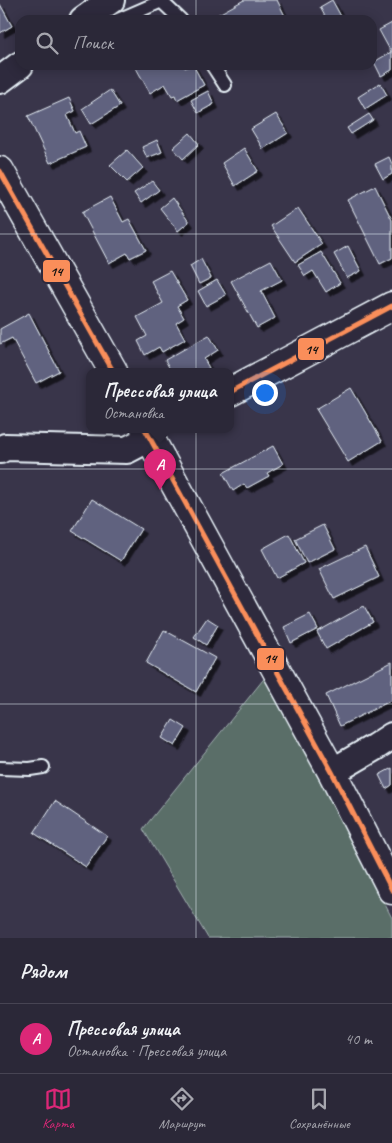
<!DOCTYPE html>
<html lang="ru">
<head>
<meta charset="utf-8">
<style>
	body { margin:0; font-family:Caveat,sans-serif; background:#333040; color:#f1f3f6 }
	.you { position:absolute; left:264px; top:392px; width:18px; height:18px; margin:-12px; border:4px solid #fff; border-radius:50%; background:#1a73e8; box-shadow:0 0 0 8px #1a73e833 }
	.badge { display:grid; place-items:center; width:32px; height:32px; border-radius:50%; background:#db2777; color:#fff; font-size:16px; font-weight:700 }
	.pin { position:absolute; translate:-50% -41px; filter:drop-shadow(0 1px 2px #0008) }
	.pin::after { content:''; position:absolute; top:26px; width:18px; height:15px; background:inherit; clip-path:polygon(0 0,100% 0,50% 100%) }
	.popup { position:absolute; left:86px; top:368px; width:148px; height:65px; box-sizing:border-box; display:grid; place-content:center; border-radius:10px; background:#2b2838; filter:drop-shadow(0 1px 4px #0005); font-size:16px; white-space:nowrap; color:#a6a6ae }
	.popup b { font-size:19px; color:#f1f3f6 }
	.popup::after { content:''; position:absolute; left:50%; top:100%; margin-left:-10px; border:10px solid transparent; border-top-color:#2b2838 }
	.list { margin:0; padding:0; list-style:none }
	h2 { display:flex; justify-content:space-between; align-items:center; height:65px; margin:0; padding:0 20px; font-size:21px }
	h2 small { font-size:16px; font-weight:400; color:#a6a6ae }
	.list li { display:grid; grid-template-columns:32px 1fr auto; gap:15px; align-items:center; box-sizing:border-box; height:70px; padding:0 20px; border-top:1px solid #474453 }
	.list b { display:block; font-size:19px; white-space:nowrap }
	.list p { margin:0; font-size:16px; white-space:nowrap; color:#a6a6ae }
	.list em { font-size:16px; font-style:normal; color:#a6a6ae }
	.icon { flex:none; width:28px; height:28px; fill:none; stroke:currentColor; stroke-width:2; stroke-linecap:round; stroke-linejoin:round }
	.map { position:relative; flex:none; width:392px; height:938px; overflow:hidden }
	.search { position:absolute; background:#2b2838; box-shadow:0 2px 12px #0003; left:15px; right:15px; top:15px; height:55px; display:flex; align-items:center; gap:12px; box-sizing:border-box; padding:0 18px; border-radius:15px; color:#a6a6ae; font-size:19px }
	.sheet { height:135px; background:#2b2838 }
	nav { display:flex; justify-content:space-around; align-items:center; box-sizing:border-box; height:70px; border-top:1px solid #474453; background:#2b2838; font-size:14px; color:#a6a6ae }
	nav a { display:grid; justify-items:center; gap:2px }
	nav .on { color:#db2777 }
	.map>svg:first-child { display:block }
</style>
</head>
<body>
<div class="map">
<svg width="392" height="938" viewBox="0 0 392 938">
	<defs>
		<filter id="shadow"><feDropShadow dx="4.5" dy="4.5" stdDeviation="0" flood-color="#0009"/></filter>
	</defs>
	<rect width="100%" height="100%" fill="#39354a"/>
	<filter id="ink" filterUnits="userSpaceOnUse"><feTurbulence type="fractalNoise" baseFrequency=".02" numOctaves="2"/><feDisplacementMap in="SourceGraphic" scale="10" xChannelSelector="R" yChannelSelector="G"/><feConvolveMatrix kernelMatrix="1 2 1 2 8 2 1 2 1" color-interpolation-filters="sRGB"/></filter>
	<g filter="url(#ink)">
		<polygon fill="#5a6e67" stroke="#a1b0b0" points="267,675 392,918 392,938 208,938 143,829"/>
		<g fill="#61627f" stroke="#e8f1f8" filter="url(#shadow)">
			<polygon points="244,0 277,0 287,20 218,20 215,16"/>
			<polygon points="332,0 343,20 327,20 320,7"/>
			<polygon points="0,4 12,26 0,33"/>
			<polygon points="392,23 392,70 381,76 374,62 391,52 379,30"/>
			<polygon points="140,65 183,65 185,68 193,65 204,85 177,100 175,95 172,96 165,84 150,93 136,68"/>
			<polygon points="380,83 387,95 365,109 358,97"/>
			<polygon points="110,90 120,106 91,124 82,109"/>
			<polygon points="208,91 214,104 198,113 191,100"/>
			<polygon points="69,98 75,111 67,115 75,133 79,131 86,147 50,163 28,116"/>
			<polygon points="276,114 288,133 263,149 251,129"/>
			<polygon points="369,114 373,120 351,134 347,128"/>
			<polygon points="190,133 199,144 183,159 173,148"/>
			<polygon points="157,140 162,152 147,158 142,147"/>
			<polygon points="244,148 258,171 235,186 222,163"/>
			<polygon points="127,150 143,168 127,182 110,165"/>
			<polygon points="389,157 392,164 392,174 383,179 375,164"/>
			<polygon points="152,181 159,190 141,203 134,193"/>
			<polygon points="375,186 392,220 392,258 380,264 348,200"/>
			<polygon points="110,197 123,222 129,219 146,250 130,258 127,253 109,263 82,212"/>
			<polygon points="172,198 189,222 178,231 160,208"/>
			<polygon points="298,208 322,244 295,262 271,226"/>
			<polygon points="348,246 361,271 347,278 334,254"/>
			<polygon points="321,252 340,283 326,292 313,271 305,276 298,265"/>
			<polygon points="201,259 211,278 199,284 190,266"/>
			<polygon points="271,260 282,280 261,291 275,318 257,328 231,281"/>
			<polygon points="170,271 187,300 177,306 184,318 176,323 185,339 162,352 159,347 145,355 138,341 147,336 137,317 163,303 151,281"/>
			<polygon points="217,280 226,295 206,306 198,291"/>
			<polygon points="29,313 59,371 36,383 12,338 0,344 0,329"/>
			<polygon points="209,335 218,350 204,359 209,368 204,371 171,371 165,360"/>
			<polygon points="351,388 382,441 348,462 316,409"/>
			<polygon points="273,446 283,464 267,473 269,476 247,488 244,484 233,491 223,473"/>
			<polygon points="92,499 141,529 121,561 72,531"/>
			<polygon points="323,525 335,549 307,563 295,539"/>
			<polygon points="289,534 304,563 277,578 262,549"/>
			<polygon points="365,547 379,577 334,599 319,569"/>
			<polygon points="364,606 373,622 326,649 317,632"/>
			<polygon points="310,614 318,629 291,643 284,627"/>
			<polygon points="207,618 218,625 206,645 194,637"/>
			<polygon points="164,630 215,658 196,692 146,663"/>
			<polygon points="392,662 392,700 340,726 326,695"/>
			<polygon points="173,720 186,728 175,746 162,738"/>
			<polygon points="392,768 392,785 386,789 379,775"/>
			<polygon points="55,801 107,836 86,867 34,833"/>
		</g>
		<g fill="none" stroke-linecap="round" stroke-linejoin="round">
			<g stroke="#e8f1f8" stroke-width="16">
				<g id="service">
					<polyline points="161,1 181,20"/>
					<polyline points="118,20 164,0"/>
					<polyline points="212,65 225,85"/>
					<polyline points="0,768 30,769 43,767"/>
				</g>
			</g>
			<g stroke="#e8f1f8" stroke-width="30">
				<g id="minor">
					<polyline points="83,20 111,0"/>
					<polyline points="0,80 20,65"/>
					<polyline points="0,450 5,447 127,450 150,438"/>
					<polyline points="332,772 375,747 392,736"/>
				</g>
			</g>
			<g stroke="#e8f1f8" stroke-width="31">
				<g id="tertiary">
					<polyline points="0,171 113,371"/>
					<polyline points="230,392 392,306"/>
					<polyline points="145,429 332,772 392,890"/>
				</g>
			</g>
			<use href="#service" stroke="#2f2a3d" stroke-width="12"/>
			<use href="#minor" stroke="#2f2a3d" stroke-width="26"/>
			<use href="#tertiary" stroke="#2f2a3d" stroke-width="28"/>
			<g stroke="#2f2a3d" stroke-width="9">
				<g id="bus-1">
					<polyline points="0,171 113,371"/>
					<polyline points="230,392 392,306"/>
					<polyline points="145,429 332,772 392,890"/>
				</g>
			</g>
			<use href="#bus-1" stroke="#fa8e5a" stroke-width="5"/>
		</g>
	</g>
	<path fill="none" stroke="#e8f1f8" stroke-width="1" stroke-opacity="0.55" d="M196,0v20M196,65v873M0,234h392M0,469h392M0,704h392"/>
	<g stroke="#2f2a3d" stroke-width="2">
		<rect x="42" y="259" width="29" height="24" rx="5" fill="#fa8e5a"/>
		<rect x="297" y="337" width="28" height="24" rx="5" fill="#fa8e5a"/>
		<rect x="256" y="647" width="29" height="24" rx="5" fill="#fa8e5a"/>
	</g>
	<g font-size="14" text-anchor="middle" font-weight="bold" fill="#111">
		<text x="56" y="276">14</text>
		<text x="311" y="354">14</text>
		<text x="270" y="663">14</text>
	</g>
</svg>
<div class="you"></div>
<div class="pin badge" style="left:160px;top:490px">A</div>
<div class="popup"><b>Прессовая улица</b>Остановка</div>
<div class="search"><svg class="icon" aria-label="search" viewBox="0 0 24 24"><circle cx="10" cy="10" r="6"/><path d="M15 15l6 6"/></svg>Поиск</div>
</div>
<section class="sheet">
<h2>Рядом<small></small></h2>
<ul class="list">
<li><span class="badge">A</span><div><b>Прессовая улица</b><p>Остановка · Прессовая улица</p></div><em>40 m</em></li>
</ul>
</section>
<nav>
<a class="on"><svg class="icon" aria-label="map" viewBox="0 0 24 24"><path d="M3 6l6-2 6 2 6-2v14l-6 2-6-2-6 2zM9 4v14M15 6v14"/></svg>Карта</a>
<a><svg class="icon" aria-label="directions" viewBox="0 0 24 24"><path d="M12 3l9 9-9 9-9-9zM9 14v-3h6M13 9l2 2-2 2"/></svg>Маршрут</a>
<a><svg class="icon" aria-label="saved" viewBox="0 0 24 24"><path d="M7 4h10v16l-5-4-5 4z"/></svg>Сохранённые</a>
</nav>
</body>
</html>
